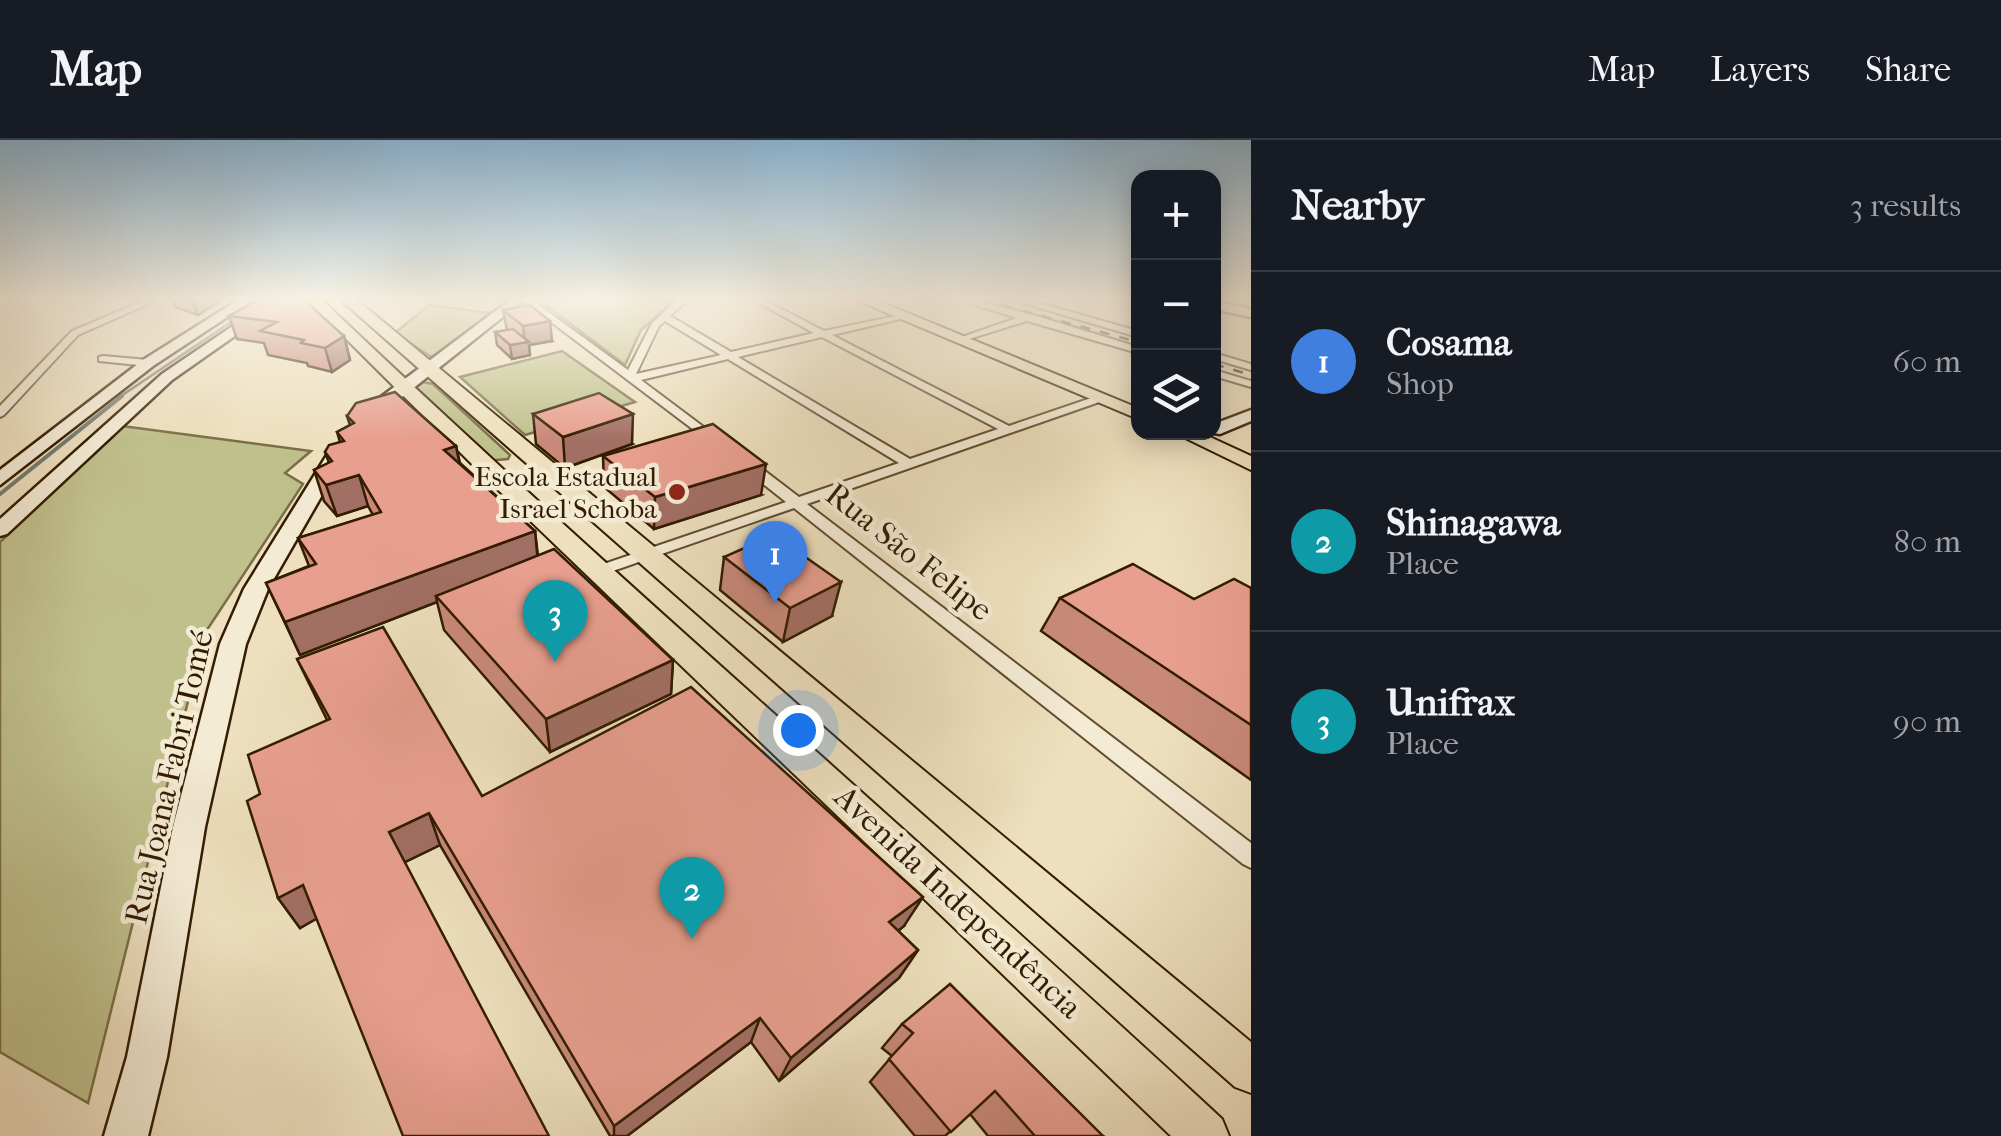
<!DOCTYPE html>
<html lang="en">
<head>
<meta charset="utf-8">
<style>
	body { margin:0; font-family:"IM FELL French Canon",serif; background:#20242c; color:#f1f3f6 }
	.controls { position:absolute; right:30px; top:30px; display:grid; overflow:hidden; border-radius:20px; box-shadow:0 5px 25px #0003 }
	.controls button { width:90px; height:90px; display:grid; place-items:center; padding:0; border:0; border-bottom:2px solid #363941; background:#171b24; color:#f1f3f6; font:50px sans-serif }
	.you { position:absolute; left:798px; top:590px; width:35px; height:35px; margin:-25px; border:8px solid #fff; border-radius:50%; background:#1a73e8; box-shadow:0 0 0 15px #1a73e833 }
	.badge { display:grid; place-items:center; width:65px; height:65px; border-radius:50%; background:#c59692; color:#fff; font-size:32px; font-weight:700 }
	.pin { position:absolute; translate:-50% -82px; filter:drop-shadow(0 2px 5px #0008) }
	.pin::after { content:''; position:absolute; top:52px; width:35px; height:30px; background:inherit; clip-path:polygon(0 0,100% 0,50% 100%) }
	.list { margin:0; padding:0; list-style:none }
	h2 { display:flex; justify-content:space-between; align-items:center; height:130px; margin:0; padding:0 40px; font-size:42px }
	h2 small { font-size:32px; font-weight:400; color:#9ea1a6 }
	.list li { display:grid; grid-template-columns:65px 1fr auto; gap:30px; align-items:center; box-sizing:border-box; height:180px; padding:0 40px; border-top:2px solid #363941 }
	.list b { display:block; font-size:38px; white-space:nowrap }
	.list p { margin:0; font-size:32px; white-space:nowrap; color:#9ea1a6 }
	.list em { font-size:32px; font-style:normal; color:#9ea1a6 }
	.icon { flex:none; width:55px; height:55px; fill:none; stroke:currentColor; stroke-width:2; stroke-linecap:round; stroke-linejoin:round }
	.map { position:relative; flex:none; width:1251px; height:996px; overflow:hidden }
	header { display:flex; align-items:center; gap:60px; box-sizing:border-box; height:140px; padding:0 50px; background:#171b24; border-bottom:2px solid #363941 }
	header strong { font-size:48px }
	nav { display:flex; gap:55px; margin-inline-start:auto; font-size:35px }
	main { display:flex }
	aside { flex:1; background:#171b24 }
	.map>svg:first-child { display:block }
</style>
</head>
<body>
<header>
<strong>Map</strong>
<nav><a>Map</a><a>Layers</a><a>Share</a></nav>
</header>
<main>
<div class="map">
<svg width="1251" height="996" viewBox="0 0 1251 996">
	<rect width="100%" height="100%" fill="#eee0bf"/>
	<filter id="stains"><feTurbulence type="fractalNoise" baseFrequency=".002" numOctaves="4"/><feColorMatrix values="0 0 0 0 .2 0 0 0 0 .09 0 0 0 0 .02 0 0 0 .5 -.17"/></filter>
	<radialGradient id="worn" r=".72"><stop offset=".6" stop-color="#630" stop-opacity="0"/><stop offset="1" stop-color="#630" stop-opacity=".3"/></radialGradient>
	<g fill="#c0c08c" stroke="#7a6e46" stroke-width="2.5">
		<polygon points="539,160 675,160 641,190 625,225"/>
		<polygon points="429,165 490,173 433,218 395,193"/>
		<polygon points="562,211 635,262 525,295 460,237"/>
		<polygon points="418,241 433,244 510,315 508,319 485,321 408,247"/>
		<polygon points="122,286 311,311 285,333 303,344 205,493 88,963 0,912 0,402"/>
	</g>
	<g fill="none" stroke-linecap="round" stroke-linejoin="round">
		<polyline stroke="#737b71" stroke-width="2.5" points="118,258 234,180"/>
		<polyline stroke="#737b71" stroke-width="4" points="0,354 122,256"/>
		<g stroke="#624d30" stroke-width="4">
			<g id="street">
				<polygon points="145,160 157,160 78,195 4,275 0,277 0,266 72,191"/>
				<path d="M522,160h10l96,70 24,-47 25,-23h10l-17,16 61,36 83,-19 -61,-33h11l60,31 81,-17v4l-73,17 177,91 88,-30h8v4l-298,104 444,339v25l-8,-4 -449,-356 -187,65h-12l-2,-3 2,-3 191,-65 -43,-34v-6h10l46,35 100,-34 -171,-104 -87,21 80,60 -10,3zM665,181l56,34 -85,19 23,-48zM822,197l176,92 -88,30 -172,-102z"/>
				<polygon points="959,160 974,160 1033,175 1138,207 1138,213 1027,181 959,202 959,198 1017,178"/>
				<polygon points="1013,160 1028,160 1138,191 1138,197"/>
				<polygon points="1214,213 1251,224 1251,230 1214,219"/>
				<polygon points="103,216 148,220 153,223 148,226 99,221 99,217"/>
				<polygon points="1214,230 1251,241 1251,247 1214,236"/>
			</g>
		</g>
		<g stroke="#331c00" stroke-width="5">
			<g id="secondary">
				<polygon points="238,160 253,160 153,226 0,345 0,330 143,220"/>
				<polygon points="271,160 286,160 172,240 7,394 0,396 0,379 162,234"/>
				<polygon points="510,160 524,160 377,277 365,277 365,269"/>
				<polygon points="1214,161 1251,169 1251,177 1214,169"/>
				<polygon points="1251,270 1251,281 1220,294 1207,292 1214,292 1214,284"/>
				<polygon points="336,310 345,315 268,449 246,504 205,687 167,917 148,996 104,996 127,917 173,687 220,504 244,449 327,315"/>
			</g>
		</g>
		<g stroke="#331c00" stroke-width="4">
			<g id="primary">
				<path d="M307,160h15c294,280 603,543 900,819l7,17h-58l-679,-652z"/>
				<polygon points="341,160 357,160 1251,902 1251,953 1235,947"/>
				<polygon points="856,160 876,160 1138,268 1138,279"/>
				<polygon points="1173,292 1199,292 1251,316 1251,330"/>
			</g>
		</g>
		<use href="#street" fill="#f4ebd5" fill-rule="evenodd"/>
		<use href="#secondary" fill="#f4ebd5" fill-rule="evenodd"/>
		<use href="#primary" fill="#eee0bf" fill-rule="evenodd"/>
		<g stroke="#331c00" stroke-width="2.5" stroke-dasharray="10 10" stroke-linecap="butt">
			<polyline points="984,160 1138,202"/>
			<polyline points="1214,224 1251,235"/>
		</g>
	</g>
	<g fill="#c8897b" stroke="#331c00" stroke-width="2.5">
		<polygon points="172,160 222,160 198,175 175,167"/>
		<polygon points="258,160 344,196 350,220 332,232 308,226 307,223 268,215 264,203 237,199 229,176"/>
		<polygon points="503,170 552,201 529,205 530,215 512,219 497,205 495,192 507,190"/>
		<polygon points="533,274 632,304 565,328 536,304"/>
		<polygon points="347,276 456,306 460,323 535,391 538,416 673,520 671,554 550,612 444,490 437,462 300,515 266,443 309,426 298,398 373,375 368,366 337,376 324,361 314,330 329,323 325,312 340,302 337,292 350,285"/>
		<polygon points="603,316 761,355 654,389 604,347"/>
		<polygon points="724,417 832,476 783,502 720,450"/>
		<polygon points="1251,448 1251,640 1041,491 1060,458 1194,459"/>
		<polygon points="297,519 482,656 904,786 898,791 918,810 899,838 779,941 751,902 627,996 610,996 440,705 405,722 300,788 278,758 260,654 327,580"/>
		<polygon points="902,884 1103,996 988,996 970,974 945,996 915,996 870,942 892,916 882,908"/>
	</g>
	<g fill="#a26f64" stroke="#331c00" stroke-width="2.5">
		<polygon points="197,160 222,160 198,175 193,163"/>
		<polygon points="550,181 552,201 529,205 530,215 512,219 510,205 525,202 523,186"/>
		<polygon points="344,196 350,220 332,232 325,208"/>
		<polygon points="633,274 632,304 565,328 563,297"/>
		<polygon points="456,306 462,336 444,310"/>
		<polygon points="766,324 761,355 654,389 655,357"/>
		<polygon points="359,335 368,366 337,376 326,345"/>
		<polygon points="535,391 538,423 436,456 437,462 300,515 285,482"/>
		<polygon points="841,442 832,476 783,502 790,468"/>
		<polygon points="673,520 671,554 550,612 546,579"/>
		<polygon points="429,673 440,705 403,723 389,692"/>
		<polygon points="303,745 323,775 300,788 278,758"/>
		<polygon points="923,757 904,786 873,811 889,782"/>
		<polygon points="918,810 899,838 779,941 791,918"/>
		<polygon points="760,878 751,902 627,996 614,996 614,986"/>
	</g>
	<g fill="#e89f8f" stroke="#331c00" stroke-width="2.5">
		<polygon points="258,160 304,160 344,196 325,208 301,203 304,200 260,191 277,182 229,176"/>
		<polygon points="530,165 550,181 523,186 503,170"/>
		<polygon points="513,189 529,202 510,205 495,192"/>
		<polygon points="395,252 456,306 444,310 535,391 285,482 266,443 316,424 298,398 381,372 359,335 326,345 314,330 332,321 325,312 329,305 344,301 337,292 354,283 347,276 356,263"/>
		<polygon points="599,253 633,274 563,297 533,274"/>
		<polygon points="713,284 766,324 655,357 603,316"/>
		<polygon points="774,395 841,442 790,468 724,417"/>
		<polygon points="554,409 673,520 546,579 436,456"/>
		<polygon points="1133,424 1194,459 1234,439 1251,448 1251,585 1060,458"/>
		<polygon points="383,487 482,656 691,547 923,757 889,782 918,810 791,918 760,878 614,986 429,673 389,692 549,996 403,996 303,745 278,758 247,661 260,654 248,615 330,579 297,519"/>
		<polygon points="950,844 1103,996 1035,996 995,951 951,992 889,919 913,893 902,884"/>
	</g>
	<linearGradient id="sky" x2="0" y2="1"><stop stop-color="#8ab6d6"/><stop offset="0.53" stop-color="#f7f1e2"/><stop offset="1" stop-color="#f7f1e2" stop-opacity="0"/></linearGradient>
	<rect width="1251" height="300" fill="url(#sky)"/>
	<circle fill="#8f2418" stroke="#f4ebd5" stroke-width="4" cx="677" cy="352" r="10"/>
	<g text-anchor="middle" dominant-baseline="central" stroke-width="9" stroke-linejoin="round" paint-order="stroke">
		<g font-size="28" fill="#331c00" stroke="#f4ebd5" text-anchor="end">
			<text x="657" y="336">Escola Estadual<tspan x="657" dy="32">Israel Schoba</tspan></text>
		</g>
		<g font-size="32" fill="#331c00" stroke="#f4ebd5">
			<text transform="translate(909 412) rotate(38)">Rua São Felipe</text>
			<text transform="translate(169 637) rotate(-77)">Rua Joana Fabri Tomé</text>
			<text transform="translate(958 762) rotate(43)">Avenida Independência</text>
		</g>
	</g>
	<rect width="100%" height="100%" filter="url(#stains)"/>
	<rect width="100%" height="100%" fill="url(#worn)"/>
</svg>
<div class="controls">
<button>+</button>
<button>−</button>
<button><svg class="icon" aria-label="layers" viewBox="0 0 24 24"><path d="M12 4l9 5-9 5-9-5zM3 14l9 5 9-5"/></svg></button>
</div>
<div class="you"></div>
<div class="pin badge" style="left:775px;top:463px;background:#3f7fe0">1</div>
<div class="pin badge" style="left:692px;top:799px;background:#0f9aa8">2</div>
<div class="pin badge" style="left:555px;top:522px;background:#0f9aa8">3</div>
</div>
<aside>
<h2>Nearby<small>3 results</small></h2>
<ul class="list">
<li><span class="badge" style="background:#3f7fe0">1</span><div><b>Cosama</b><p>Shop</p></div><em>60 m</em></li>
<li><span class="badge" style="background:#0f9aa8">2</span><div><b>Shinagawa</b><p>Place</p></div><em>80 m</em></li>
<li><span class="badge" style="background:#0f9aa8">3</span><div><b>Unifrax</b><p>Place</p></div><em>90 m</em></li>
</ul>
</aside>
</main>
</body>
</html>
